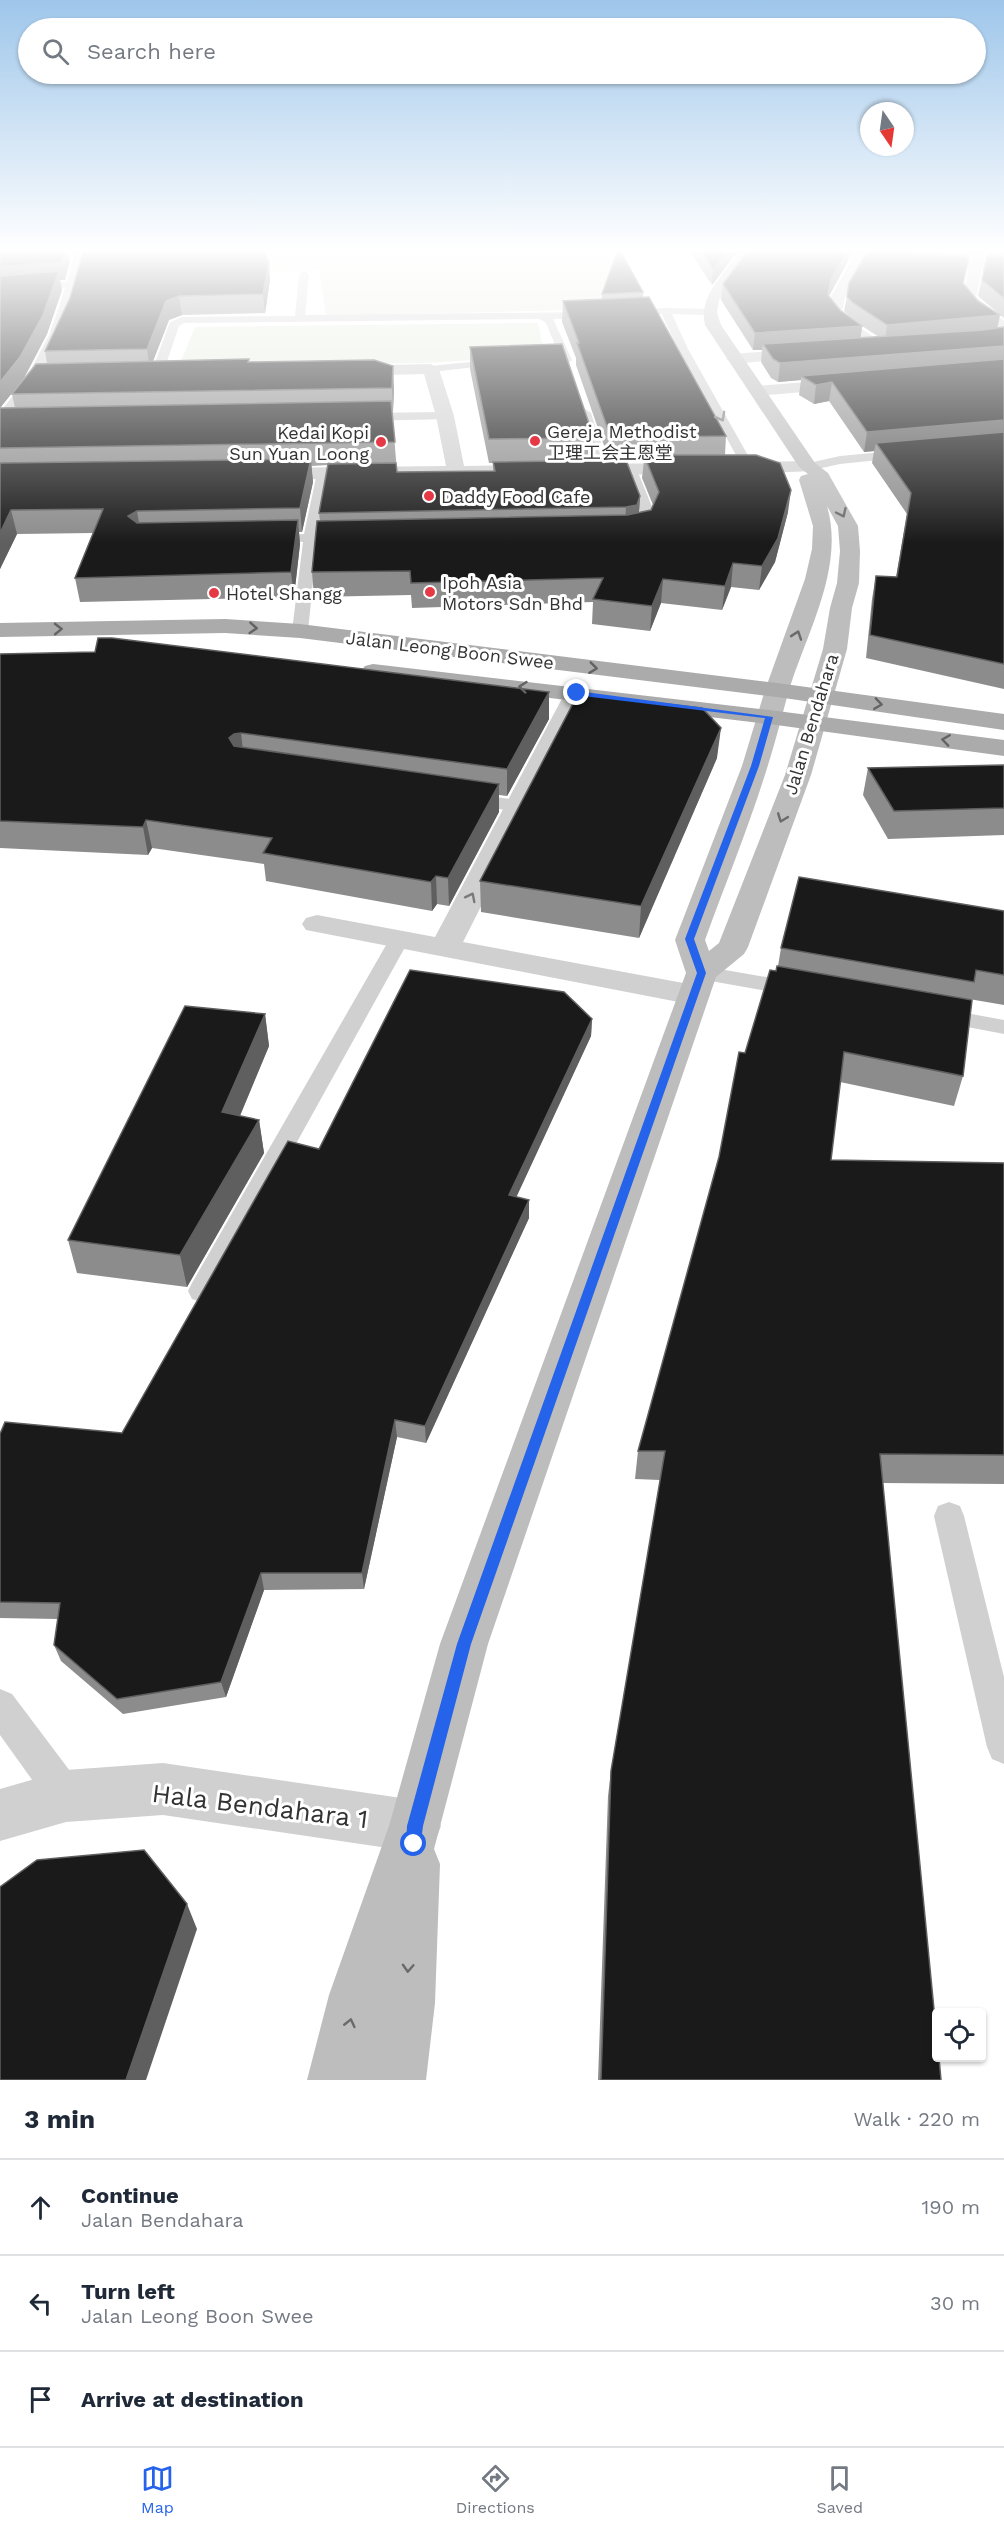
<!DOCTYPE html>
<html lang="en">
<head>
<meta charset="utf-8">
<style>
	body { margin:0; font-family:"Work Sans","Noto Sans SC",sans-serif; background:#f6f6f7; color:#1f2937 }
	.controls { position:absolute; right:18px; bottom:18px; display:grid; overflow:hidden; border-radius:6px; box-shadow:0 2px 4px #0004 }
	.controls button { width:54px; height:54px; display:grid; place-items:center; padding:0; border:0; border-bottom:2px solid #e0e1e3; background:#fff; color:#1f2937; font:30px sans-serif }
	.compass { position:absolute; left:860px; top:102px; width:54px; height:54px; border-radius:50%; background:#fff; box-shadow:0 2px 4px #0004; rotate:167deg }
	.stop { position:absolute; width:18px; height:18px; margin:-14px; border:4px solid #2563eb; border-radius:50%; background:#fff }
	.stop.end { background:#2563eb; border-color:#fff; box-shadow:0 2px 6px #0008 }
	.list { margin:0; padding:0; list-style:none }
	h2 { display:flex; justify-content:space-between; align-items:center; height:78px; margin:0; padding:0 24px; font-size:26px }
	h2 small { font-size:20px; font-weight:400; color:#747a83 }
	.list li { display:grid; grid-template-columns:39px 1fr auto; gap:18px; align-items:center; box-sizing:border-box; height:96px; padding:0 24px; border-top:2px solid #e0e1e3 }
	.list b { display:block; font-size:22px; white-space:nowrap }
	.list p { margin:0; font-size:20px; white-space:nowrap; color:#747a83 }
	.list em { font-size:20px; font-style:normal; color:#747a83 }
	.icon { flex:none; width:33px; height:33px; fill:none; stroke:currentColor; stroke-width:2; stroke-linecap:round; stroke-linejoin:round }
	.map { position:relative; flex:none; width:1004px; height:2080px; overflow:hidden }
	.search { position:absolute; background:#fff; box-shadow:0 2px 4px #0004; left:18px; right:18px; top:18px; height:66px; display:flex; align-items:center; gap:15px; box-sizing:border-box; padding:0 21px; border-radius:33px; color:#747a83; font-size:22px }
	.sheet { height:366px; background:#fff }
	nav { display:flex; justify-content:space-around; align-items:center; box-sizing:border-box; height:84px; border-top:2px solid #e0e1e3; background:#fff; font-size:16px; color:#747a83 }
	nav a { display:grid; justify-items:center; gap:3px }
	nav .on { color:#2563eb }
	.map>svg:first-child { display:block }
</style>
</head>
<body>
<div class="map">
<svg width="1004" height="2080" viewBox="0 0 1004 2080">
	<rect width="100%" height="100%" fill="#fff"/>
	<g fill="#e6ecdf">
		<polygon points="255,252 609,252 615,309 326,316 319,270 175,277"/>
		<polygon points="538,323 545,356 422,363 179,366 195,327"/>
	</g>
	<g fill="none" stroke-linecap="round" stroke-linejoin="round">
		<g fill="#d0d0d0" fill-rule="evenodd">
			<path d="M304,271l5,3 -4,41 288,-3 5,3 -5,3 -40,1 19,41c-4,5 -18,5 -22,0l10,-3 -14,-34 -6,-4 -356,4 -5,3 -17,50 -2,2h-8l-2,-2 20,-54 12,-5 113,-1 4,-42z"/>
			<polygon points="76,281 81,284 79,286 0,293 0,287"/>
			<polygon points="666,308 710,309 715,312 710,315 672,314 688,349 755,468 753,471 745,471 743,468 678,349 662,314 626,316 621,313 626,310"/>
			<polygon points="498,359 502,360 502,364 431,372 425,369 431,366"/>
			<polygon points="585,409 591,413 610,470 609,473 599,473 579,413"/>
			<polygon points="445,412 451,416 449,419 362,421 356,417 362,413"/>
			<polygon points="904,450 910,454 908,457 840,464 808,471 802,467 804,464 840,456"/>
			<polygon points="631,466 637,470 655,514 649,531 632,534 625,530 627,527 638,525 641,514 625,470"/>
			<polygon points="323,469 329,473 318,534 344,534 351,538 344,542 317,542 308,631 300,636 292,631 303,542 290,541 288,538 290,535 304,534 317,473"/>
			<polygon points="468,793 517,800 524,802 526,806 524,810 517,812 462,803 459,799 462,795"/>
			<polygon points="399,934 406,935 409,940 210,1299 201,1302 192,1299 188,1291 192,1283 389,940 392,935"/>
			<polygon points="702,966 795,982 803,984 806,989 803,994 795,996 694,978 691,973 694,968"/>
			<polygon points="939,1008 1004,1020 1004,1034 931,1020 928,1015 931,1010"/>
			<polygon points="949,1502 960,1506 964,1516 1004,1677 1004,1764 992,1759 987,1747 934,1516 938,1506"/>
			<polygon points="0,1689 12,1694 79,1783 84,1796 79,1809 66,1814 53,1809 0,1735"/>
		</g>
		<g fill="#d0d0d0" fill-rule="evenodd">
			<path d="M71,252h14l3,3c-14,71 -37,115 -82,172l-6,1v-16l26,-33 23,-44 12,-33 13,-46z"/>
			<path d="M805,252h64l102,9 3,-9h12l-2,10 20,2v8l-22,-2 -6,27 28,24v12c-16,-4 -33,-22 -42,-35l7,-29 -104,-9 -20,37 -3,15 7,8 40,28 -2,3c-17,4 -50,-26 -59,-39l3,-15 21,-38 -40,-3z"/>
			<polygon points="807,348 815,353 813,356 734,364 726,359 734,354"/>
			<polygon points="431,364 439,369 454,416 464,466 536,465 543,467 545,471 543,475 267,480 260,478 258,474 260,470 267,468 446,466 436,416 424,374 348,376 340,371 348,366"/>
			<polygon points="845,379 851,380 853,384 851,388 757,396 749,391 757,386"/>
			<polygon points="808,461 815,463 817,467 815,471 738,474 731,472 729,468 731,464 738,462"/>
			<polygon points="686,463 693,465 695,469 693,473 585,476 578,474 576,470 578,466 585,464"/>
			<polygon points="577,686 586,688 589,693 463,942 694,985 705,988 710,995 705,1002 694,1005 306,930 302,924 306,918 317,915 435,937 565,693 568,688"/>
			<polygon points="163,1763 415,1800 434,1807 441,1826 434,1845 415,1852 163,1815 66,1822 0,1841 0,1789 66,1770"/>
		</g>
		<path fill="#bdbdbd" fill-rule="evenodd" d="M740,252h14l-35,48 -2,13 4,12 94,138 13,10 30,53 2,25 -1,32 -7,25 -5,41 -36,126 -63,172 -4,7 -28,23 -228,667 -54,205 6,15 -5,139 -9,77h-119l22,-85 60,-169 51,-182 246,-671 -11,-33 67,-174 23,-76 40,-111 7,-30 1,-23 -14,-46 2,-4 7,-2 -9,-7 -94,-142c-7,-29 19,-51 35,-73zM827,506l11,20 2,25 -3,32 -7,25 -7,41 -38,126 -66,168 -10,8 -4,-11c21,-58 45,-116 63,-175 8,-25 14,-50 21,-75 18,-58 56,-123 38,-184z"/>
		<g fill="#ababab" fill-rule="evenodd">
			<polygon points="225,619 300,624 777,683 1004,714 1004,730 777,697 300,638 225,633 0,637 0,623"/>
			<polygon points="373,664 769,710 1004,740 1004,756 769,724 365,676 361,671 365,666"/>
		</g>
	</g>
	<g fill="#8c8c8c" fill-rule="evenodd">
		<path d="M0,252h68l2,9 -5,19h-5l2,10 -15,44 -23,44 -24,30h15l-3,-14 35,-30 -2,-13 25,-53 200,-18 -5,33 -83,2 -13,5 -16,41 96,-2v3l145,26 -1,23h-1l5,61 96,-1v-8h-4l-19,-94v-22l124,91 -1,23 16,-1 -33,-95v-7l-14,-36 1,-21 39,-2v-5l41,-2v5l83,139 -1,19 63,57 -13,50 -16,28 -28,-3 -9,23 -61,-7 -11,28 -58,-7 1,-22 -181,6 -1,-13 -97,2 -2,-25 8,-51 -1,-8 9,-48 -17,1 2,16 -11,50h-3l1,12 -6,53 -214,5 -5,-24 18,-45 -76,1 -17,35zM627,461h17l-2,17 11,27 -2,5 -12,3 1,-17z"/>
		<polygon points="690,252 737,252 712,285"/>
		<path d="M867,252h105l-3,7 -6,25 35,44 6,-1v362l-138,-31 6,-59 4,-23 20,1 11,-63 -35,-51 2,-12 -10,1 -35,-51 -15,3 -15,-9 2,-15 -23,2 -7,-4 -10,-16 1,-12h-9l-32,-50 2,-16 125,-23 -19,35 11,14 9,6 -5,-5 3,-14zM862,326l17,11 -19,1z"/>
		<polygon points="988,252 1004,252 1004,318 978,296"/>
		<polygon points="0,654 549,719 507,796 499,795 499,812 449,906 437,904 432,911 266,881 264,864 152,848 148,855 0,848"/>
		<polygon points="717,758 639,938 481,912 480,881"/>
		<polygon points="1004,765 1004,835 888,839 863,795 868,768"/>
		<polygon points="1004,911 1004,1005 969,999 963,1076 954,1106 840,1082 831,1160 1004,1163 1004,1484 882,1483 941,2080 598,2080 608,1796 611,1771 660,1480 635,1479 638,1451 719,1157 745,1053 778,966 781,948"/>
		<polygon points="265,1014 269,1046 240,1116 259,1120 264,1153 187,1287 77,1273 68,1240"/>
		<polygon points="592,1019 591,1036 516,1197 529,1218 426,1443 397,1437 364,1589 264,1590 226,1697 123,1714 61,1661 54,1645 58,1619 0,1618 0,1434 122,1433 319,1149"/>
	</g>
	<g fill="#5f5f5f">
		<polygon points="64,252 68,252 70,261 65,280 60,280 62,290 47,334 24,378 0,408 0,267"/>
		<polygon points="727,252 737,252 712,285 713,269"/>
		<polygon points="847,252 850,252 848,261 829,296 828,295 831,279"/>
		<polygon points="269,262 270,280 265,313 263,294"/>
		<polygon points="179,296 182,315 169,320 150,369 147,349 166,301"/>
		<polygon points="1000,315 997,330 885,341 887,325"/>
		<polygon points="862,326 860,343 763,344 762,350 753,350 755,333"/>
		<polygon points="1004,346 1004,363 801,376 801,380 778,382 780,363"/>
		<polygon points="393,366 394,388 393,411 392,388"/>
		<polygon points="832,382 829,401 814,404 816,385"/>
		<polygon points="1004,420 1004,439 876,443 874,451 864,452 867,432"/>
		<polygon points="311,459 313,482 302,532 300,508"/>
		<polygon points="791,490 788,512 775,562 759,590 762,566"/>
		<polygon points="640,496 639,514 625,526 626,507"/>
		<polygon points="11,510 17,534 0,569 0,533"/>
		<polygon points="137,511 141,535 128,516"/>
		<polygon points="298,520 300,544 294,597 291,572"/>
		<polygon points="733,563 731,587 722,610 725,586"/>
		<polygon points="663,579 661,603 650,631 652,606"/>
		<polygon points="549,692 549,719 507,796 507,769"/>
		<polygon points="721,728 717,758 639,938 641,906"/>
		<polygon points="241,733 244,760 238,761 229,738 234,734"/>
		<polygon points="499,784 499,812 449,906 448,878"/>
		<polygon points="146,820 152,848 148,855 143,827"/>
		<polygon points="436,876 437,904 432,911 431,882"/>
		<polygon points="265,1014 269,1046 228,1144 222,1112"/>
		<polygon points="592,1019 591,1036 509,1213 509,1195"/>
		<polygon points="259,1120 264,1153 187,1287 180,1255"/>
		<polygon points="529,1200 529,1218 426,1443 425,1426"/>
		<polygon points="395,1420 397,1437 364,1589 362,1573"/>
		<polygon points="261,1573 264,1590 226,1697 221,1682"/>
		<polygon points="187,1904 197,1929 146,2080 126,2080"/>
	</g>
	<g fill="#1a1a1a" stroke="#5f5f5f" stroke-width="1.5">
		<polygon points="0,252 64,252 62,262 0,267"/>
		<polygon points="83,252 264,252 269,262 263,294 179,296 166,301 147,349 45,351 70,298"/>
		<polygon points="617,252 621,252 643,292 602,294"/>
		<polygon points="702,252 727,252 713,269"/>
		<polygon points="747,252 847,252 831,279 828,295 840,310 862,326 755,333 723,284"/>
		<polygon points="867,252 905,252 969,257 963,283 978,301 1000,315 887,325 853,303 847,297 849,283"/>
		<polygon points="987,256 1004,257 1004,298 982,280"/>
		<polygon points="59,271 43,315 20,357 0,382 0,276"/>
		<polygon points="649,297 726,436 611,438 577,343 579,343 563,301"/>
		<polygon points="1004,327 1004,346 780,363 773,359 763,344 983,330"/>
		<polygon points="562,344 594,438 489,439 470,347"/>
		<polygon points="249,359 248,362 374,360 393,366 392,388 12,394 36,364"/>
		<polygon points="1004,359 1004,420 867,432 832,382 816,385 801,376"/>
		<polygon points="391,401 395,442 0,448 0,408"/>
		<polygon points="1004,432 1004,664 870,635 876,576 897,577 911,493 876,443"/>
		<polygon points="644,455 756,455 780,463 791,490 778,538 762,566 733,563 725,586 663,579 652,606 593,599 603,578 411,583 410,571 312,572 317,521 627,515 651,510 659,492"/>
		<polygon points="311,459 300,508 137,511 128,516 137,523 298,520 291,572 75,578 103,509 11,510 0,533 0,463"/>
		<polygon points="626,460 640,496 637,505 626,507 319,513 328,464 396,463 397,472 495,471 493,462"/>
		<polygon points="98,638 112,638 549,692 507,769 241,733 234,734 229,738 234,746 499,784 448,878 436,876 431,882 263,853 272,838 146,820 143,827 0,821 0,654 95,652"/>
		<polygon points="578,694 702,708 721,728 641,906 480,881"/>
		<polygon points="1004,765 1004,808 894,811 868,768"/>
		<polygon points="799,877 1004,911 1004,975 976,970 974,982 781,948"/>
		<polygon points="777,966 972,1000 963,1076 844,1052 831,1160 1004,1163 1004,1455 880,1454 936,2030 936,2058 939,2058 941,2080 601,2080 611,1771 665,1451 638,1451 719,1157 739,1052 745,1053 770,970 776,971"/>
		<polygon points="410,970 564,992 592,1019 509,1195 529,1200 425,1426 395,1420 362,1573 261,1573 221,1682 117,1699 54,1645 60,1603 0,1602 0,1434 5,1422 122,1433 288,1141 319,1149"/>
		<polygon points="185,1006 265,1014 222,1112 259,1120 180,1255 68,1240"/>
		<polygon points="144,1850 187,1904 126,2080 0,2080 0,1887 37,1860"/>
	</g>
	<defs><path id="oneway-chevron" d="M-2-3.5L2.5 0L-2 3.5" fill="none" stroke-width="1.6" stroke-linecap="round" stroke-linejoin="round" transform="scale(1.5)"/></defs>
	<g stroke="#7a7a7a">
		<use href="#oneway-chevron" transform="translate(721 417) rotate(61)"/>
		<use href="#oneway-chevron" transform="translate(471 897) rotate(-63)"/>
	</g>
	<g stroke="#6a6a6a">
		<use href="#oneway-chevron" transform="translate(842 513) rotate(65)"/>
		<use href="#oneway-chevron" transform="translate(797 635) rotate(-71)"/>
		<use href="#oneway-chevron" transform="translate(782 818) rotate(111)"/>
		<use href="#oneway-chevron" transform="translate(408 1968) rotate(93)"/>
		<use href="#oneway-chevron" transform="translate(350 2023) rotate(-77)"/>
	</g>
	<g stroke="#636363">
		<use href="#oneway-chevron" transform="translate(253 628) rotate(4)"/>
		<use href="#oneway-chevron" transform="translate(58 629) rotate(-1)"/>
		<use href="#oneway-chevron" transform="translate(593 668) rotate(7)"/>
		<use href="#oneway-chevron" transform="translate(523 687) rotate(-174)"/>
		<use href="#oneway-chevron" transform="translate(878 704) rotate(8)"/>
		<use href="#oneway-chevron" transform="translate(946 740) rotate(-172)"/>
	</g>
	<linearGradient id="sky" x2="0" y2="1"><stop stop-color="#9ec6ea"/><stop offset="0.46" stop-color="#fff"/><stop offset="1" stop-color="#fff" stop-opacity="0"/></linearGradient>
	<rect width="1004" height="543" fill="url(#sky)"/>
	<polygon fill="#2563eb" points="577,691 773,717 759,766 694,939 706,973 471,1644 423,1826 420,1849 414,1851 409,1849 406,1844 407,1826 457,1644 697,973 685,939 751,766 765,718 575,695"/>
	<g fill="#e63946" stroke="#fff" stroke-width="2">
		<circle cx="535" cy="441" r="6"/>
		<circle cx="381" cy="442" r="6"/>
		<circle cx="429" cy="496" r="6"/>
		<circle cx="430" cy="592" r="6"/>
		<circle cx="214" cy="593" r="6"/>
	</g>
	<g text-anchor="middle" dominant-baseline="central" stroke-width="6" stroke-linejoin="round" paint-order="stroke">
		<g font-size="18" fill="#333" stroke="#fff" text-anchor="start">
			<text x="547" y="431">Gereja Methodist<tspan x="547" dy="21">卫理工会主恩堂</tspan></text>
			<text x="369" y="432" text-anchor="end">Kedai Kopi<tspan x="369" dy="21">Sun Yuan Loong</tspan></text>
			<text x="441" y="496">Daddy Food Cafe</text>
			<text x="442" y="582">Ipoh Asia<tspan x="442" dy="21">Motors Sdn Bhd</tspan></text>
			<text x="226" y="593">Hotel Shangg</text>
		</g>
		<g font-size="18" fill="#333" stroke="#fff">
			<text transform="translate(450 650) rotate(7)">Jalan Leong Boon Swee</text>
			<text transform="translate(811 724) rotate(-73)">Jalan Bendahara</text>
		</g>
		<g font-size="26" fill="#333" stroke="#fff">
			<text transform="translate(260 1806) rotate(7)">Hala Bendahara 1</text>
		</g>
	</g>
</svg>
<div class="controls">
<button><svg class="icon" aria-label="locate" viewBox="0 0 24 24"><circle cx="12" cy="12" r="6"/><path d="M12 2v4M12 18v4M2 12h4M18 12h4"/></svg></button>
</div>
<svg class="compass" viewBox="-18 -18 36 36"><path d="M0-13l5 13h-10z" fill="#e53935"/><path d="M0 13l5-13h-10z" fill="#747a83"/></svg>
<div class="stop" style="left:414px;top:1844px"></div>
<div class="stop end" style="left:577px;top:693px"></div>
<div class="search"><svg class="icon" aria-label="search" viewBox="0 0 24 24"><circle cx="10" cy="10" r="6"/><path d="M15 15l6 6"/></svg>Search here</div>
</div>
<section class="sheet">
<h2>3 min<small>Walk · 220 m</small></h2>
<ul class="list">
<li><svg class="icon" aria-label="ahead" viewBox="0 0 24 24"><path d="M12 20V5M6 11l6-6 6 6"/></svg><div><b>Continue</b><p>Jalan Bendahara</p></div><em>190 m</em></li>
<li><svg class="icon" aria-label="left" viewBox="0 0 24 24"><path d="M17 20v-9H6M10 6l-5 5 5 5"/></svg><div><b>Turn left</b><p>Jalan Leong Boon Swee</p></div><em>30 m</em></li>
<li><svg class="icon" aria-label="arrive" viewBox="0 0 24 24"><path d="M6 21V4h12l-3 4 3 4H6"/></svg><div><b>Arrive at destination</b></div></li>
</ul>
</section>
<nav>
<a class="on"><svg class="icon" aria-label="map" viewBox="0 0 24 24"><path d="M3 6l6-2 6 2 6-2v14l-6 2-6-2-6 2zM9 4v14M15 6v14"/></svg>Map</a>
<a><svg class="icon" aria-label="directions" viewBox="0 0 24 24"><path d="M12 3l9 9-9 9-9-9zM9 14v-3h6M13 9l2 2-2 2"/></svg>Directions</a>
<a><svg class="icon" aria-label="saved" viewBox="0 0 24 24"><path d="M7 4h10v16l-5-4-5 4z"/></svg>Saved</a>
</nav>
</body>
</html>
